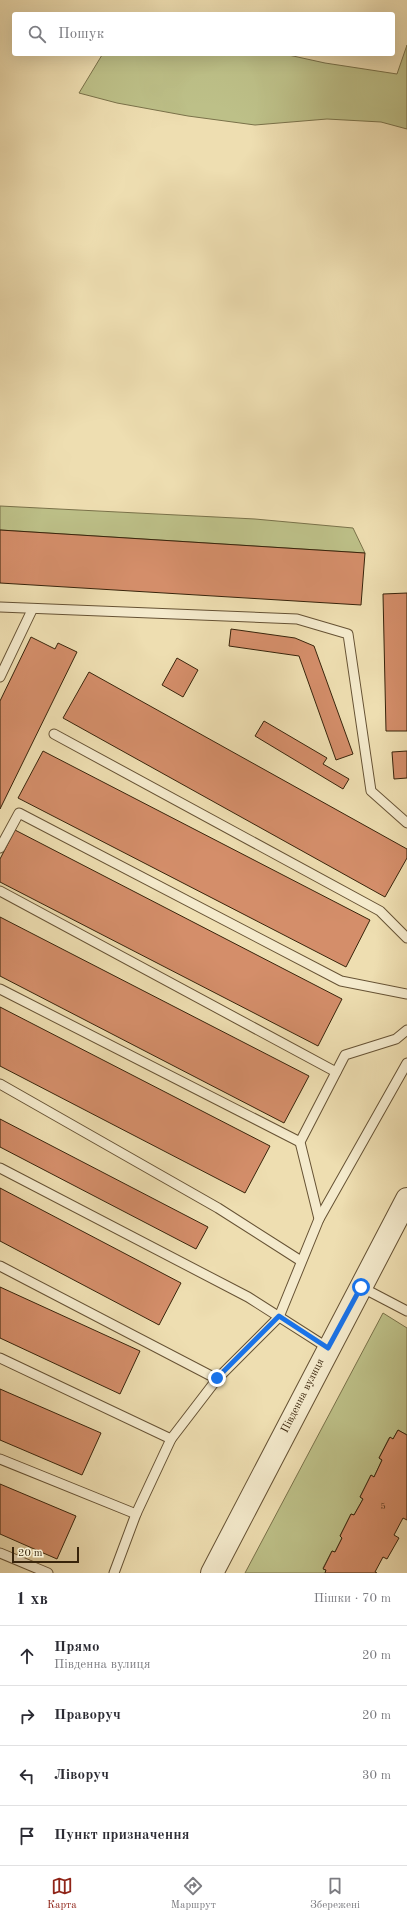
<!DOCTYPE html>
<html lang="uk">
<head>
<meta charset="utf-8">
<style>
	body { margin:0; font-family:"Old Standard TT",serif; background:#f2f2f3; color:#2b2b33 }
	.scale { position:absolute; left:12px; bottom:10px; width:67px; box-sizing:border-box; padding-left:4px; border:2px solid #38240b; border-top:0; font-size:11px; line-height:14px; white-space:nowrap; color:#38240b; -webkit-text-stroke:3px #f4eacc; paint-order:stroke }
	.stop { position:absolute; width:12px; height:12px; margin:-9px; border:3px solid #1a73e8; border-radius:50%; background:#fff }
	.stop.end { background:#1a73e8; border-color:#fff; box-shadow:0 1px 4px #0008 }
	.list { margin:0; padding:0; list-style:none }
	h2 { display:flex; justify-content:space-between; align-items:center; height:52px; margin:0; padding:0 16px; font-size:17px }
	h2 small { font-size:13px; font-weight:400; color:#7c7c81 }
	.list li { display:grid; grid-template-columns:26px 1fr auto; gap:12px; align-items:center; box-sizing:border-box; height:60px; padding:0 16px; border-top:1px solid #e1e1e2 }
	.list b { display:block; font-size:15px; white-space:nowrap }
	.list p { margin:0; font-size:13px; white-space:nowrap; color:#7c7c81 }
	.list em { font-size:13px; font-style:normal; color:#7c7c81 }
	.icon { flex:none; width:22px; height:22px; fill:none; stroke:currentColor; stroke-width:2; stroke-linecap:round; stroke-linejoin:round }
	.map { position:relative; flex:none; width:407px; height:1573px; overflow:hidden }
	.search { position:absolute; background:#fff; box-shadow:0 4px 16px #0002; left:12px; right:12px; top:12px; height:44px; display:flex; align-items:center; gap:10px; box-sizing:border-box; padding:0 14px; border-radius:4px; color:#7c7c81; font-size:15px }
	.sheet { height:292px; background:#fff }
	nav { display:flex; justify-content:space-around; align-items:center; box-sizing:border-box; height:56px; border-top:1px solid #e1e1e2; background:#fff; font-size:11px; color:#7c7c81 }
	nav a { display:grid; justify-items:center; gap:2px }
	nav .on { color:#8f2418 }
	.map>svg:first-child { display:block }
</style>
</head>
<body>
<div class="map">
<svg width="407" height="1573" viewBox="0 0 407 1573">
	<rect width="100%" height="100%" fill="#eedeb1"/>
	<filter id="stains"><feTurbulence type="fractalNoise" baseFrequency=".005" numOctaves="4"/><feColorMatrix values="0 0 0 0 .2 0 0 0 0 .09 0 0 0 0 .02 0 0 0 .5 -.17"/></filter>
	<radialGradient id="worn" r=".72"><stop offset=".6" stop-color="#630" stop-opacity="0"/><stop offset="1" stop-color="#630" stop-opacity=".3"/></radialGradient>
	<g fill="#bdc088" stroke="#7a724a">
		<polygon points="407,45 407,129 381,122 327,119 255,125 188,116 117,103 79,93 102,55 284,54 325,63 397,74"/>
		<polygon points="0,506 255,519 353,528 365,553 0,530"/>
		<polygon points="383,1313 407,1328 407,1435 398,1430 393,1439 389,1438 379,1458 382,1460 374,1477 371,1475 360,1497 363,1499 354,1515 351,1514 340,1536 342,1538 335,1552 332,1551 323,1568 326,1570 325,1573 245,1573"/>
	</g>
	<g fill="#d48e6a" stroke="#38240b">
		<polygon points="0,530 365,553 361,605 0,583"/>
		<polygon points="407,593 407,731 386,731 383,594"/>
		<polygon points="231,629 295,638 314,646 353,754 336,760 299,656 229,646"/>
		<polygon points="31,637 55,649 58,643 77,652 0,809 0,701"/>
		<polygon points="177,658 198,670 183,697 162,685"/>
		<polygon points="89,672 407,849 407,858 385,897 63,718"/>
		<polygon points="264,721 327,758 323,764 349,779 343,789 255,736"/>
		<polygon points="43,751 370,920 346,967 18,798"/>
		<polygon points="407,751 407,778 394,779 392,752"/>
		<polygon points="15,830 342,999 318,1046 0,882 0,859"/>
		<polygon points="0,917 309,1076 284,1123 0,976"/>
		<polygon points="0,1007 270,1146 245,1193 0,1066"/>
		<polygon points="0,1119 208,1227 196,1249 0,1147"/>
		<polygon points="0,1188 181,1283 159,1325 0,1241"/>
		<polygon points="0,1287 140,1351 120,1394 0,1338"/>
		<polygon points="0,1389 101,1433 82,1475 0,1440"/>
		<polygon points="398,1430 407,1435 407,1520 403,1518 394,1535 399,1538 387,1559 383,1557 375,1572 377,1573 325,1573 326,1570 323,1569 332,1551 335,1552 342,1538 340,1536 351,1514 354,1515 363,1499 360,1497 371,1475 374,1477 382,1460 379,1458 390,1437 393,1439"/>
		<polygon points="0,1484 76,1516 57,1559 0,1534"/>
	</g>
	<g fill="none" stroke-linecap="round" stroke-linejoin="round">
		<g stroke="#665234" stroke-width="11">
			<g id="service">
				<polyline points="0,607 297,619 348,634 371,791 407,823"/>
				<polyline points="0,677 32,610"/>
				<polyline points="54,734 380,911 407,938"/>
				<polyline points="0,848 19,813 341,981 407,994"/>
				<polyline points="0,891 336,1072"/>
				<polyline points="0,989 300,1142"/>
				<polyline points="0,1084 218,1208 301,1261"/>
				<polyline points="0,1168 248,1297 328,1348"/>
				<polyline points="319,1219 407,1063"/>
				<polyline points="0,1266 217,1379"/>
				<polyline points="361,1287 407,1311"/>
				<polyline points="0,1358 171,1439"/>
				<polyline points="0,1459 136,1514"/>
				<polyline points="0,1553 48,1573"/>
				<polyline points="114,1573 136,1514 171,1439 217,1379 279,1317 319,1219 300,1142 345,1055 396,1039 407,1030"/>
			</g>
		</g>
		<g stroke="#665234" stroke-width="24">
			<polyline id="tertiary" points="212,1573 407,1199"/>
		</g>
		<use href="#service" stroke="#f4eacc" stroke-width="9"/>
		<use href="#tertiary" stroke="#f4eacc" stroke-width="22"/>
	</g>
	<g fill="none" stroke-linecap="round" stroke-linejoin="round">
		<polyline stroke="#1a73e8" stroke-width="5" points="217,1378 279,1316 328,1348 361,1287"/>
	</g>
	<g text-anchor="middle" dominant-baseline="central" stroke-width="4" stroke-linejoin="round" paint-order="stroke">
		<g font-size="9" fill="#5f3e23">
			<text x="383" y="1506">5</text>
		</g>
		<g font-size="11" fill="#38240b" stroke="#f4eacc">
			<text transform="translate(303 1396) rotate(-63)">Південна вулиця</text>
		</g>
	</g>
	<rect width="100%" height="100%" filter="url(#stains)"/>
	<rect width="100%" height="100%" fill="url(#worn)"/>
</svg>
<div class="scale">20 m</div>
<div class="stop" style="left:361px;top:1287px"></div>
<div class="stop end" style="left:217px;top:1378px"></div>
<div class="search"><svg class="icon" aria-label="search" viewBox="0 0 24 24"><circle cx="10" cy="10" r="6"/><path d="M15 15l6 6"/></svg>Пошук</div>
</div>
<section class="sheet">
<h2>1 хв<small>Пішки · 70 m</small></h2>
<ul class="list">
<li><svg class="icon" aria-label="ahead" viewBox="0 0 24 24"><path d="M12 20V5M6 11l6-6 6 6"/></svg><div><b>Прямо</b><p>Південна вулиця</p></div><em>20 m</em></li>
<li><svg class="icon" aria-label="right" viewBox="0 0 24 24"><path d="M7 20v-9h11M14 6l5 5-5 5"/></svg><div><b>Праворуч</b></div><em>20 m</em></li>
<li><svg class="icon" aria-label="left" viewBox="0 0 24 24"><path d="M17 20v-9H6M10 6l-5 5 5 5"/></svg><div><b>Ліворуч</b></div><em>30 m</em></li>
<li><svg class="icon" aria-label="arrive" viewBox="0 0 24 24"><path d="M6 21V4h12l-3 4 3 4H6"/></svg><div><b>Пункт призначення</b></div></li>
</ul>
</section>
<nav>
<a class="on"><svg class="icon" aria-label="map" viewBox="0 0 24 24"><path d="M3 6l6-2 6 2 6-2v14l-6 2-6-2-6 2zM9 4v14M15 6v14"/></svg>Карта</a>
<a><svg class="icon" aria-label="directions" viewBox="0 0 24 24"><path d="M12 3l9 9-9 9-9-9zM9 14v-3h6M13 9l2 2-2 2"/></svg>Маршрут</a>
<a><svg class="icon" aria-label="saved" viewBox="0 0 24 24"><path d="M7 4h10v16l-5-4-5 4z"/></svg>Збережені</a>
</nav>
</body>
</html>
